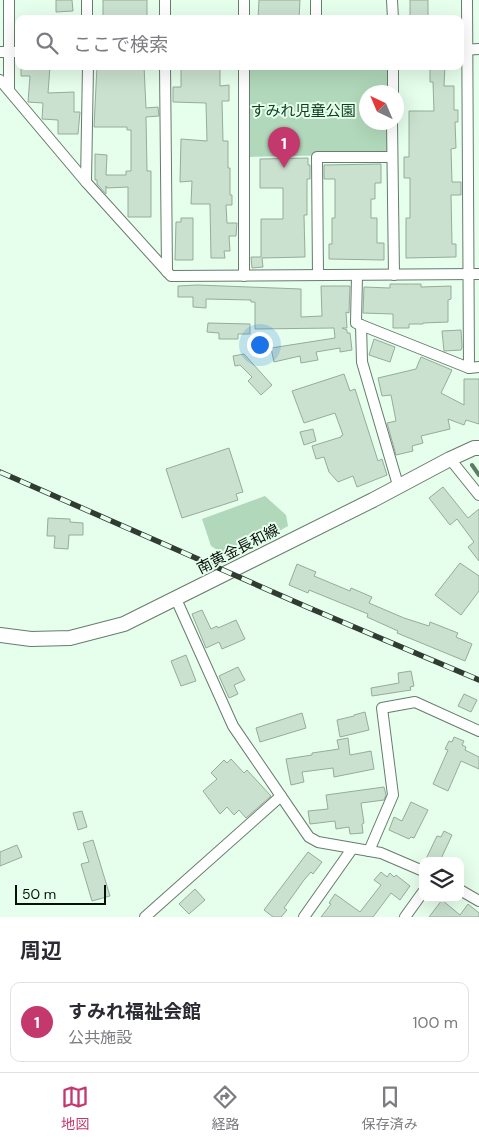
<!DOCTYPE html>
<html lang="ja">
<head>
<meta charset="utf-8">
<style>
	body { margin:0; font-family:"DM Sans","Noto Sans JP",sans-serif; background:#f2f2f3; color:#2b2b33 }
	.controls { position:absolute; right:15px; bottom:15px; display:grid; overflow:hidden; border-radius:10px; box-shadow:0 5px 20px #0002 }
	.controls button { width:45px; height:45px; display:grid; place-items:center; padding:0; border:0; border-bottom:1px solid #e1e1e2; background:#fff; color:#2b2b33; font:25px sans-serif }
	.compass { position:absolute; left:359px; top:85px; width:45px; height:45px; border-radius:50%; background:#fff; box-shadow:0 5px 20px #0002; rotate:316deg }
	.scale { position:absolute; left:15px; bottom:12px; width:91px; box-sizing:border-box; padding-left:5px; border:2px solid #08100a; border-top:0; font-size:14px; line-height:18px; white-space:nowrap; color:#08100a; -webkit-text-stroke:4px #e6feec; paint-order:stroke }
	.you { position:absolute; left:259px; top:344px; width:18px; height:18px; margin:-12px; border:4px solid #fff; border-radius:50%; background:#1a73e8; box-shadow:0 0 0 8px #1a73e833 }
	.badge { display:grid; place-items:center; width:32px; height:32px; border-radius:50%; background:#c4396d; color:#fff; font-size:16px; font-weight:700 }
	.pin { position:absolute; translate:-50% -41px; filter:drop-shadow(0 1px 2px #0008) }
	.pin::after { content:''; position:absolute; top:26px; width:18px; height:15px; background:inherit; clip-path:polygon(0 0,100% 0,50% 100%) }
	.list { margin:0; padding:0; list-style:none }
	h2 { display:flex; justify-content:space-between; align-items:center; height:65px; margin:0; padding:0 20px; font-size:21px }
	h2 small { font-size:16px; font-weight:400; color:#7c7c81 }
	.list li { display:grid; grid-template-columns:32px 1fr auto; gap:15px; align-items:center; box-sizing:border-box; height:80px; margin:0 10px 10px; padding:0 10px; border:1px solid #e1e1e2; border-radius:10px }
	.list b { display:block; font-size:19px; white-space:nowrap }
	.list p { margin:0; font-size:16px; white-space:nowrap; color:#7c7c81 }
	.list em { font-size:16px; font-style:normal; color:#7c7c81 }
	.icon { flex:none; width:28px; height:28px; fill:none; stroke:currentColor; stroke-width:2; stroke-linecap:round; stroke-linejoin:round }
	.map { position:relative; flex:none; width:479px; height:917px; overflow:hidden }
	.search { position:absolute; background:#fff; box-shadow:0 5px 20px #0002; left:15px; right:15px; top:15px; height:55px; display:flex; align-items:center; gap:12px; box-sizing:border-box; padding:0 18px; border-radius:10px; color:#7c7c81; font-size:19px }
	.sheet { height:155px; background:#fff }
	nav { display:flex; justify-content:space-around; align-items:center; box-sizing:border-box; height:70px; border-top:1px solid #e1e1e2; background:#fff; font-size:14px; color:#7c7c81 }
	nav a { display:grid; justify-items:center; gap:2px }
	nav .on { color:#c4396d }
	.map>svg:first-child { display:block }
</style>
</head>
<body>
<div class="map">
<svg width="479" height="917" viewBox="0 0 479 917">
	<rect width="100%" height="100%" fill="#e6feec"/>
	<g fill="#b1d8ba">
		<polygon points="247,66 389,66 389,92 366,92 366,122 388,123 387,154 248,157"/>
		<polygon points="265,496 286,515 288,526 230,558 211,546 202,519"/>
	</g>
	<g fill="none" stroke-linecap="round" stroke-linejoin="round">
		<polyline stroke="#5d7c65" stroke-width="4" points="472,465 479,475"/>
	</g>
	<g fill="#cae1cf" stroke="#96ac9b">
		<polygon points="56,0 72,0 73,11 56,12"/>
		<rect x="103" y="0" width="44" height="19"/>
		<polygon points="259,0 300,0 299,19 258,19"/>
		<rect x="410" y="0" width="18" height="19"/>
		<polygon points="21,66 50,66 48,93 74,92 74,112 80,112 78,134 58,134 58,120 42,119 43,103 28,102 30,76 21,76"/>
		<polygon points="97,66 144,66 146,108 158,107 159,116 146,117 147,171 151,171 151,217 128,217 128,187 107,188 106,186 106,194 97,184 97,180 95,180 95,154 107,155 106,175 126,175 126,171 131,171 131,130 127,130 127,127 94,127"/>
		<polygon points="181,66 220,66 220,86 229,85 229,101 222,101 223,141 228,141 228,168 230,168 230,195 232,195 232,205 226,205 227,223 237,223 236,236 229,236 230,251 224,251 225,258 211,258 210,204 191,204 192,181 180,182 181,139 207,141 206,103 173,102 173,87 181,87"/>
		<polygon points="430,66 445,66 444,86 454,86 454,110 458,110 458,122 455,122 456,148 451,149 452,182 461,182 461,195 451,195 452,244 456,244 456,257 406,258 406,218 410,218 410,178 404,178 404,157 409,157 409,111 434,111 433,82 430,82"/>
		<polygon points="308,158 308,165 310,165 310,179 307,179 307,215 304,215 305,257 262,258 263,267 252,268 251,257 261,257 261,219 283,219 283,188 260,188 260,159"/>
		<polygon points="381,164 381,183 375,183 375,199 371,199 371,218 377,218 377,243 384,243 384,260 329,259 329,244 332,244 332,218 335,218 335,179 324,179 324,165"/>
		<polygon points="181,218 193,218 193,260 175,260 176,222 181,222"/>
		<polygon points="390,284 421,284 421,287 451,286 451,299 448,300 448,322 423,323 423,324 409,324 409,328 393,328 393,314 363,313 364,287 390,288"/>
		<polygon points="197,285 301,289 301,317 322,316 321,286 350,286 349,313 346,312 347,328 342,328 347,330 347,333 350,333 352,350 340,352 340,348 316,352 318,360 301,363 300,356 274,362 271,348 335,338 334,328 255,329 255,302 251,302 251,300 206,299 206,308 193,307 193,297 178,297 178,286"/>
		<polygon points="208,323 250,324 250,334 238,334 238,339 219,339 219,333 207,332"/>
		<polygon points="461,330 462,347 461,350 444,351 442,331"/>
		<polygon points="374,339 395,347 390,362 369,355"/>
		<polygon points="244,354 272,385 261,395 248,381 252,377 240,365 235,366 233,356"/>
		<polygon points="421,357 452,370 441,393 464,405 464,379 479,379 479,424 466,420 464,425 448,419 450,429 421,436 423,443 412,446 413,451 396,455 387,423 396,421 391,395 382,396 378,378 416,369"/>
		<polygon points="344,374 350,391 355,389 378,461 382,459 387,475 357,487 353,476 338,482 329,472 324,457 316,459 312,446 341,437 341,436 343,435 335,413 304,423 292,391"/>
		<polygon points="313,429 316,441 304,445 300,432"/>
		<polygon points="229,448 243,492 236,494 238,500 182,518 166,469"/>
		<polygon points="443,487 468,518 479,509 479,561 468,547 474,542 457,519 450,525 429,498"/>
		<polygon points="48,518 70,519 70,522 83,523 83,535 69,535 68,549 54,548 55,536 47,536"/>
		<polygon points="460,563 479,576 479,591 461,615 435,595"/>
		<polygon points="297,564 316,572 314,576 350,591 351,588 372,597 369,603 404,618 429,626 430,622 458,633 456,637 472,644 465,661 397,633 398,631 367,617 368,614 309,590 308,593 289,585"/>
		<polygon points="202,610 211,629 217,626 218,628 236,620 245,639 222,649 219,642 206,648 192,614"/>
		<polygon points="186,655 196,681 181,686 171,661"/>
		<polygon points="238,667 245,680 234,685 238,694 229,698 219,676"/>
		<polygon points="411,671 414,686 410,687 411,690 372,696 371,688 399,683 398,673"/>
		<polygon points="464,694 477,700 471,712 458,706"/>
		<polygon points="365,712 369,730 340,737 337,720 354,716 354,715"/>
		<polygon points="302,713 306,728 260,742 256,728"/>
		<polygon points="454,737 464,741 462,745 466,747 465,750 479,757 479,769 461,761 448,791 433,784 448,750 445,749 449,741 452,742"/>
		<polygon points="348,738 350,755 371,751 374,769 334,777 333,768 302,772 304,782 291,785 286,759 312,755 312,753 339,749 337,740"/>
		<polygon points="231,759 244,773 247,770 271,796 246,818 239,810 234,815 227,807 220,814 203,791 217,779 211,773 224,760 227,763"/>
		<polygon points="384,787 386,795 384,800 361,803 364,823 362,824 363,833 350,834 349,827 336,829 335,821 310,824 308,811 328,809 326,795"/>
		<polygon points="411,802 428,810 414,838 411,837 409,839 389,830 394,817 402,821"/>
		<polygon points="82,811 87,827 78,830 73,813"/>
		<polygon points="444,831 452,835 440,861 425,861 437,836 441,837"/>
		<polygon points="93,840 110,896 92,901 81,864 89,862 83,843"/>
		<polygon points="17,845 22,857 0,866 0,852"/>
		<polygon points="308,852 322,862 313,874 311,872 304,880 284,908 287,910 281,917 273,917 264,910"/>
		<polygon points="381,872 387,877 390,873 394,877 396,875 410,886 400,900 391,893 373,917 321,917 331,904 329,903 335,894 360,912 381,885 374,880"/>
		<polygon points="195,889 205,900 189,914 179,904"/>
		<polygon points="442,900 460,915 468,904 479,913 479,917 429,917"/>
	</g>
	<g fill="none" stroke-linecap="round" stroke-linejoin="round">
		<g stroke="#677c6c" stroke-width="12">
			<g id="minor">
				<polyline points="87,0 87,19"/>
				<polyline points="165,0 165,19"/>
				<polyline points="244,0 244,19"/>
				<polyline points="316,0 316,19"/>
				<polyline points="392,0 393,19"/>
				<polyline points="467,0 469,368"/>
				<polyline points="461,50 479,49"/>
				<polyline points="0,52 19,52"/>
				<polyline points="165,66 167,272"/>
				<polyline points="244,66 244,276"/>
				<polyline points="0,80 86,182 171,276 479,274"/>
				<polyline points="9,90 9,0"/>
				<polyline points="393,92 393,66"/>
				<polyline points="392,122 394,275"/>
				<polyline points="86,182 88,66"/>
				<polyline points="318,275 317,157 392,157"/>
				<polyline points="357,275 356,323 469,368 479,367"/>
				<polyline points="361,325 362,362 398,485"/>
				<polyline points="450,459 479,495"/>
				<polyline points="176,599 233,726 309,837 318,842 381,853 423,871"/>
				<polyline points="369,851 393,795 382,708 415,702 479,731"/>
				<polyline points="460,890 479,901"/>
				<polyline points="145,917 281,796"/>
				<polyline points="304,917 352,849"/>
				<polyline points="405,917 423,892"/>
			</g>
		</g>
		<g stroke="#677c6c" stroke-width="16">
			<polyline id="secondary" points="0,635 31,639 70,638 124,624 373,500 450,459 474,448 479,448"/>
		</g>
		<use href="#minor" stroke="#fff" stroke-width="10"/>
		<use href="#secondary" stroke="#fff" stroke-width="14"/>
		<g stroke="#303b32" stroke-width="5.5">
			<polyline id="rail" points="0,472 307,607 479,680"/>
		</g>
		<use href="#rail" stroke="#e6feec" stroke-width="4" stroke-dasharray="11" stroke-linecap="butt"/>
	</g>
	<g text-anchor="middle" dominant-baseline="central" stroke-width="4" stroke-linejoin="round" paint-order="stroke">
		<g font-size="15" fill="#0f4022" stroke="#e6feec">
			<text x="303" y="111">すみれ児童公園</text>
		</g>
		<g font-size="15" fill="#08100a" stroke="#e6feec">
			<text transform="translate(238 549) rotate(-27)">南黄金長和線</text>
		</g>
	</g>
</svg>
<div class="controls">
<button><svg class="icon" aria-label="layers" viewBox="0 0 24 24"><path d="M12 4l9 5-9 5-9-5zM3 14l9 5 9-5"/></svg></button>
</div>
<svg class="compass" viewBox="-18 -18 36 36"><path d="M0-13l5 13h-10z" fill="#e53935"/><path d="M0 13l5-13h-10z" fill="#7c7c81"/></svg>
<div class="scale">50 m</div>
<div class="you"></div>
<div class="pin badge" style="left:284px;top:168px">1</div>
<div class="search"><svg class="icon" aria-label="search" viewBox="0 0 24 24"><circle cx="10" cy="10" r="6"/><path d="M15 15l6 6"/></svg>ここで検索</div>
</div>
<section class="sheet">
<h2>周辺<small></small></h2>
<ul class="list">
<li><span class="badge">1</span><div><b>すみれ福祉会館</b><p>公共施設</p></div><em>100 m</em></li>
</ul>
</section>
<nav>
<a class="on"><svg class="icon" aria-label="map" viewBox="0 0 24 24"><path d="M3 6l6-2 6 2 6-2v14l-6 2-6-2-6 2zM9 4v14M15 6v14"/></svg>地図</a>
<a><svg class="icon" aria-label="directions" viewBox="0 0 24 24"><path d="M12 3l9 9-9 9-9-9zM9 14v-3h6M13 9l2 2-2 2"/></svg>経路</a>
<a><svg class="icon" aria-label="saved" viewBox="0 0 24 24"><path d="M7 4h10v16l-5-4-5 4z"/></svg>保存済み</a>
</nav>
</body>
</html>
